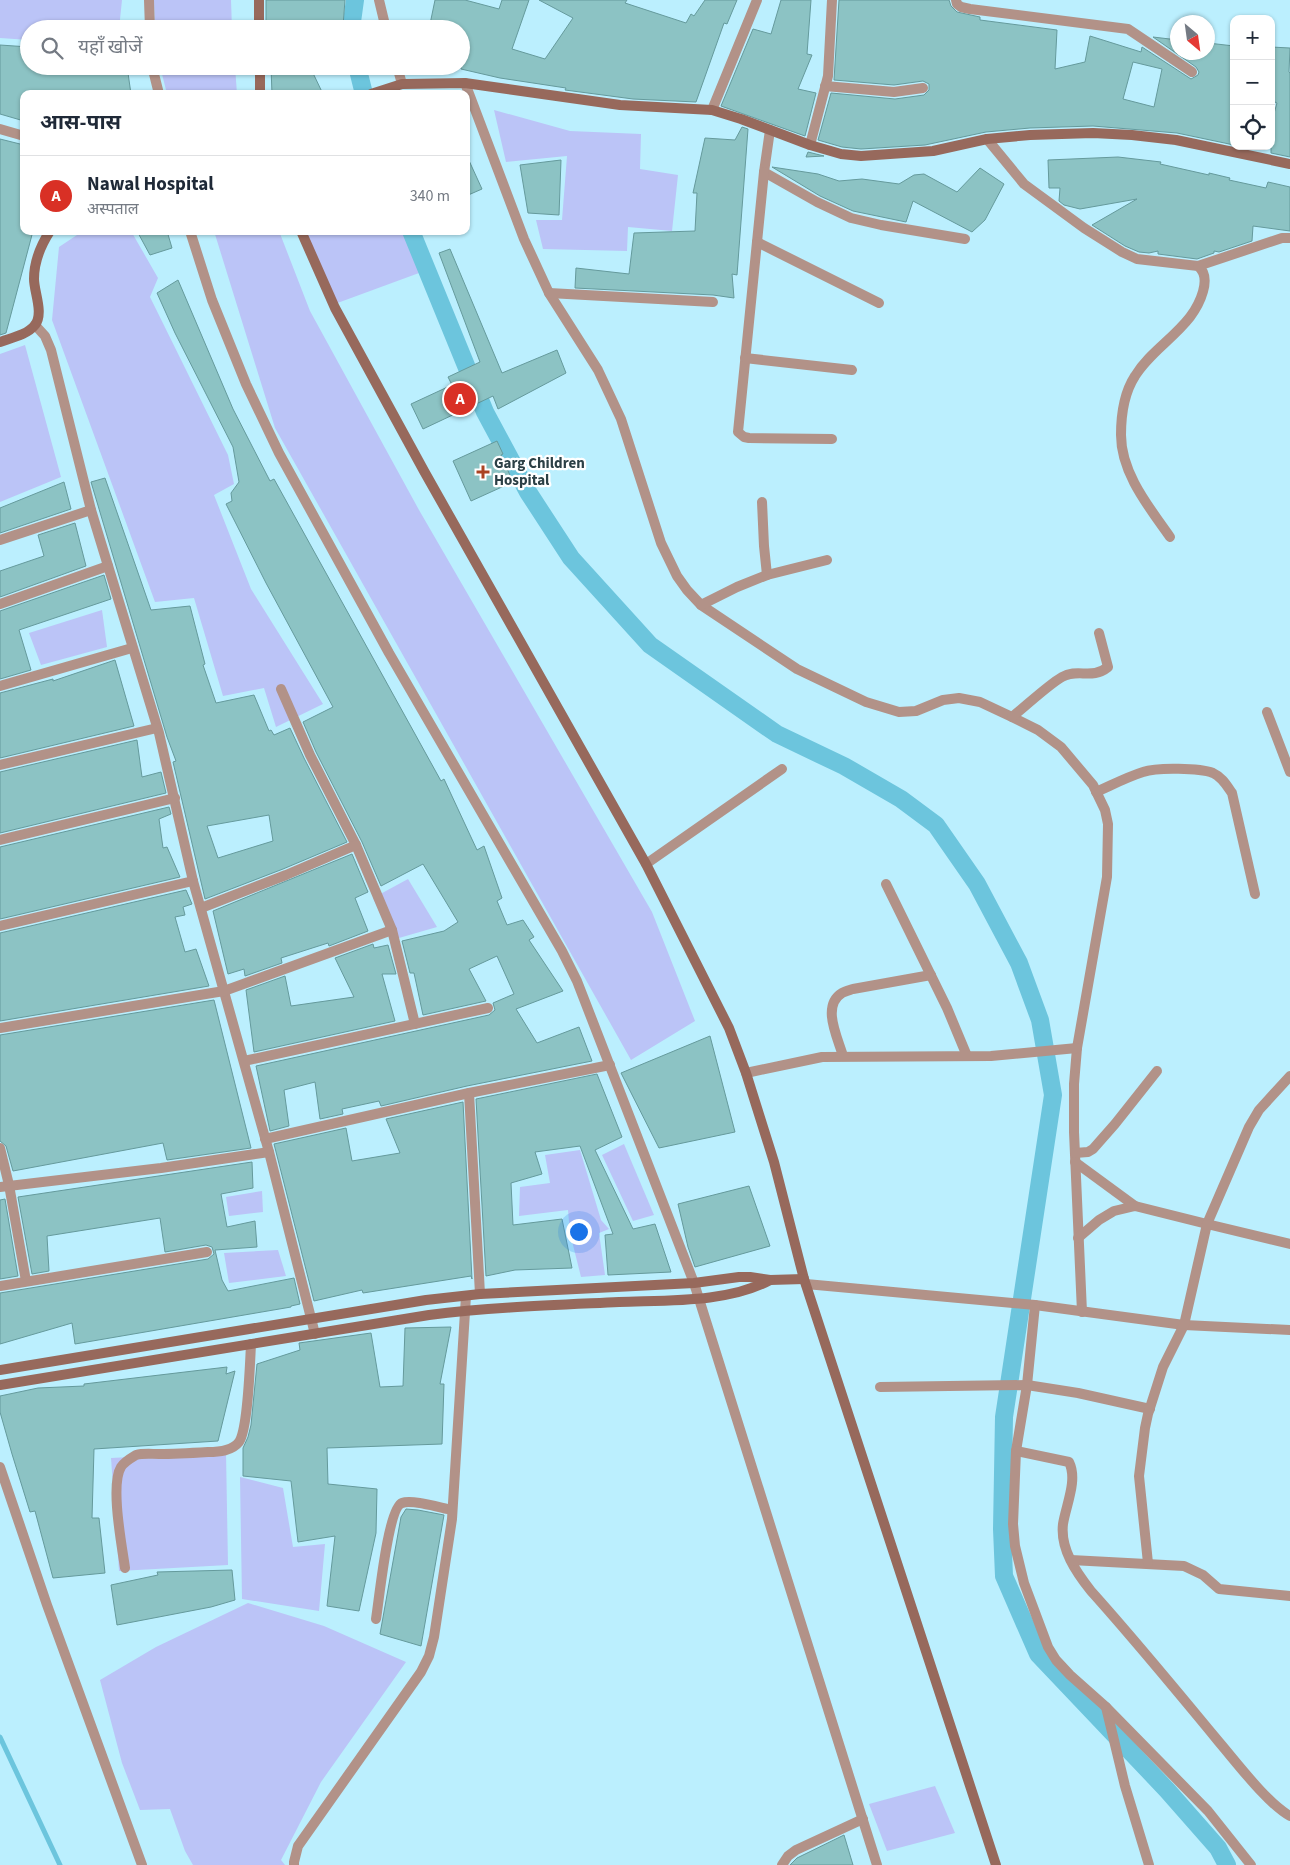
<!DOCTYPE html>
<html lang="hi">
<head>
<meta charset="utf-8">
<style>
	body { margin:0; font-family:"Source Sans 3","Noto Sans Devanagari",sans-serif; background:#f2f2f3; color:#1f2937 }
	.controls { position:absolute; right:15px; top:15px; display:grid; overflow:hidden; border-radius:10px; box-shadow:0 1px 4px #0004 }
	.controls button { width:45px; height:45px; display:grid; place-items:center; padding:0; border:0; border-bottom:1px solid #e0e1e3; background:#fff; color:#1f2937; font:25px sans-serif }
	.compass { position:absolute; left:1170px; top:15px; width:45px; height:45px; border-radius:50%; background:#fff; box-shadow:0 1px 4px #0004; rotate:151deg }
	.you { position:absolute; left:578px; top:1231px; width:18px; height:18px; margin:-12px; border:4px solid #fff; border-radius:50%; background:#1a73e8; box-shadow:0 0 0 8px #1a73e833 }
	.badge { display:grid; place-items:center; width:32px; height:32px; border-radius:50%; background:#d93025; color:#fff; font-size:16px; font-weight:700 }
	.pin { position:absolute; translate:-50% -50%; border:2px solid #fff; box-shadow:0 1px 5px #0006 }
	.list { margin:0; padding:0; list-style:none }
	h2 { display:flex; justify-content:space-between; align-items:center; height:65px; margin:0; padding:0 20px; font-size:21px }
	h2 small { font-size:16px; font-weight:400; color:#747a83 }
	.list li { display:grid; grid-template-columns:32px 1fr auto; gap:15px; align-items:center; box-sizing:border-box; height:80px; padding:0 20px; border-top:1px solid #e0e1e3 }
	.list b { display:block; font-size:19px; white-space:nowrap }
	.list p { margin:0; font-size:16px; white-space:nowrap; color:#747a83 }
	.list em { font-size:16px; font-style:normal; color:#747a83 }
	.icon { flex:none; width:28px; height:28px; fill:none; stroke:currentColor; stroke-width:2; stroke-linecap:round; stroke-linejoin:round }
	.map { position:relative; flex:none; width:1290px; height:1865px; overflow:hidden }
	.search { position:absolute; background:#fff; box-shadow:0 1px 4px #0004; left:20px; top:20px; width:450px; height:55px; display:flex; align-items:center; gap:12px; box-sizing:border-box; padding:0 18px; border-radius:28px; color:#747a83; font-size:19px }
	.panel { position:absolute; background:#fff; box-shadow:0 1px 4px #0004; left:20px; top:90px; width:450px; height:145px; border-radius:10px }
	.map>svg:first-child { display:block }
</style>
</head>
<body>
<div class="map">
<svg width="1290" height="1865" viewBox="0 0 1290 1865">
	<rect width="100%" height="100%" fill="#bbeffe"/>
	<g fill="#bbc4f7">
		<polygon points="0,0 122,0 119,29 29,29 29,40 0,38"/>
		<polygon points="154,0 231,0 232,29 155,29"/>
		<polygon points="160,66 235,66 237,94 167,94"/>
		<polygon points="494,110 570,131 641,134 640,169 678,175 672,231 628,227 627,251 543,249 536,220 562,220 567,156 506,162"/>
		<polygon points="83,231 131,231 158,278 150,297 228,455 234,484 214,495 251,589 323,704 276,727 264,688 223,696 194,598 155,602 52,320 59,247"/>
		<polygon points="214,231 279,231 310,311 419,510 652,912 695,1021 631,1060 275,428"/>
		<polygon points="305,231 403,231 419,273 332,305"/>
		<polygon points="25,345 61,477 0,502 0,354"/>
		<polygon points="102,610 107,647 41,665 29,633"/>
		<polygon points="408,879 437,927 392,940 373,898"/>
		<polygon points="624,1144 654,1215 633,1221 602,1155"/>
		<polygon points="580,1150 601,1220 609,1229 599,1233 605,1275 581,1277 570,1233 568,1210 519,1216 520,1187 550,1183 545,1155"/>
		<polygon points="262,1191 263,1212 229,1216 226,1197"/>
		<polygon points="278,1250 286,1276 229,1283 224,1253"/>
		<polygon points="226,1452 228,1565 119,1571 111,1458"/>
		<polygon points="240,1477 283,1488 293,1547 325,1544 319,1611 242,1599"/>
		<polygon points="248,1603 324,1626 406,1662 321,1782 281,1860 285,1865 193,1865 185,1851 170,1809 140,1810 122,1763 100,1680 156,1647"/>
		<polygon points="935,1786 955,1833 887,1851 869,1804"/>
	</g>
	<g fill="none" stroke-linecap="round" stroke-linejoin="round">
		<polyline stroke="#6cc5dd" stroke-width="5" points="0,1737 60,1865"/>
		<g stroke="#6cc5dd" stroke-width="18">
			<polyline points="351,29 355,0"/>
			<polyline points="357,66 364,94"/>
			<polyline points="411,231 485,412 528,492 571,558 650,645 777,734 844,766 901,799 936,825 977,884 1019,963 1040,1020 1053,1095 1004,1417 1002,1529 1004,1576 1038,1654 1167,1790 1218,1848 1227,1865"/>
		</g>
	</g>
	<g fill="#8cc3c4" stroke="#659a9c" fill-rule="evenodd">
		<polygon points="266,0 345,0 343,26 266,25"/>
		<polygon points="435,0 465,0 499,9 502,0 529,0 512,49 545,59 573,18 539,0 627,0 625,3 686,23 691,14 694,16 705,0 737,0 727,24 724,23 696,102 633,99 565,90 566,88 500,78 461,69 461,29 429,29"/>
		<polygon points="781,0 811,0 807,54 812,55 798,89 816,93 805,136 721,106 753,29 771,34"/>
		<path d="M839,0h110l2,6 6,6 23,5v3l77,10 -2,39 30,-7 5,-26 51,16 1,-5 49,32 7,-4 1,-3 -3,-5 -43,-30 25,3v12h30v-9l26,3v99l-57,-12 -84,-7 -63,2 -44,4 -61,13 -64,4 -19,-2 -24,-7 13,-47 64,6 29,-4 5,-5v-6l-6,-3 -29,4 -60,-5zM1133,62l29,7 -8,38 -31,-8z"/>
		<polygon points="0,45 29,47 29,66 127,66 131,94 24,94 24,121 0,114"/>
		<polygon points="1271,47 1290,48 1289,72 1290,73 1290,157 1271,153 1271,124 1277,103 1275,102 1271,109"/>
		<polygon points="271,67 312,71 323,94 272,94"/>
		<polygon points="742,127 748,129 737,275 732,274 734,298 713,295 575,288 576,268 629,274 634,233 695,231 697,193 693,193 705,138 735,140"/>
		<polygon points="0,139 24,145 24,231 33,231 6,333 0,335"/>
		<polygon points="808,152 824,156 806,157"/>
		<polygon points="466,154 482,189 466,196"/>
		<polygon points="1118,157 1161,162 1160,164 1209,175 1209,173 1230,178 1229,180 1266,188 1268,182 1290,187 1290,231 1253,226 1252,241 1219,252 1214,251 1214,253 1197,259 1158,254 1158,251 1149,253 1139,252 1125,246 1092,225 1137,199 1080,209 1064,205 1059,201 1060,188 1049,188 1048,160"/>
		<polygon points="561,160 559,215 528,213 520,165"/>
		<polygon points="772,167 818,174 839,181 862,179 899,184 914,175 924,174 957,192 980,168 1004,184 985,220 972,232 913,201 906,222 853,211 820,196"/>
		<polygon points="137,231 167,231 172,248 150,255"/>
		<polygon points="450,249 502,373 557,350 566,373 498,409 493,396 423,429 411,404 452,385 448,377 480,362 439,253"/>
		<polygon points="178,280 233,409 270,481 274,479 441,781 444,779 477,850 484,846 502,898 497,901 507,925 523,920 534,937 529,940 563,991 516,1009 537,1043 579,1027 592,1061 467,1086 381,1106 379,1101 342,1109 343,1114 320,1119 315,1082 284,1090 289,1126 270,1131 256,1066 489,1015 495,1010 493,1003 514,994 497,956 469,969 486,1001 423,1015 414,973 410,973 402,941 444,931 458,922 423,864 381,886 362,842 316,752 303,722 333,707 266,583 226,504 232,501 231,493 239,482 233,447 175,333 157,293"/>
		<polygon points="497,441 503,454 501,455 513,482 471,501 453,461"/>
		<path d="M105,478l46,132 39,-4 15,58 -2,1 13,38 38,-8 15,36 2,-1 3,5 16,-7 14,30 43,84 -64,27 -78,30 -32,-137 3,-1 -9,-24 -76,-255zM269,815l4,26 -55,17 -11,-32z"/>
		<polygon points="64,482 71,509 0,533 0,508"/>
		<polygon points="75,523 86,566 0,597 0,571 44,556 38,535"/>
		<polygon points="104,575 111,599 19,630 31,670 0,679 0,611"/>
		<polygon points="115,660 134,726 0,758 0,693 53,679 53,681"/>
		<polygon points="137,740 142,777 161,772 166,793 0,833 0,772"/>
		<polygon points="169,807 171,814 159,819 163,848 167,847 180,877 0,919 0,847"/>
		<polygon points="352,854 368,892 355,898 368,931 329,946 328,943 281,958 282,963 245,976 244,969 228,974 213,911"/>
		<polygon points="186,890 192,904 183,907 185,915 175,917 185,952 196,949 209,986 0,1021 0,933"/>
		<polygon points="373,944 374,948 388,945 396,974 382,974 395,1021 254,1052 246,990 285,976 291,1006 354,997 335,958"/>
		<polygon points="214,1000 251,1148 167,1160 163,1143 13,1171 6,1146 0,1141 0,1035"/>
		<polygon points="710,1036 735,1132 659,1148 621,1073"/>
		<polygon points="597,1074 622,1137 595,1150 633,1229 655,1224 671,1272 608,1275 605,1235 613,1234 580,1146 535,1152 542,1174 511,1183 513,1225 562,1219 572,1268 515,1270 486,1276 476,1099"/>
		<polygon points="463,1102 472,1279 471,1276 363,1293 362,1290 314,1301 274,1144 346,1128 352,1161 400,1153 386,1119"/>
		<polygon points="252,1162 253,1188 221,1194 227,1227 255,1221 257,1247 215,1250 222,1280 228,1291 294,1278 300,1304 291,1306 291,1307 75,1344 72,1323 0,1344 0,1293 208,1259 214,1254 212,1247 206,1245 165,1252 160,1218 47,1236 49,1271 32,1274 18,1197"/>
		<polygon points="749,1186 770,1246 695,1267 688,1247 678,1204"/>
		<polygon points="5,1199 18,1276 0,1279 0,1200"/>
		<polygon points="451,1327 440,1384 444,1384 442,1444 327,1448 328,1484 377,1489 376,1533 359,1611 327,1606 335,1536 298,1542 291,1481 243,1476 243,1448 248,1437 251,1425 257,1364 300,1350 299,1343 371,1333 380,1387 403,1386 405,1328"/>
		<polygon points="227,1367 226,1374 235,1371 218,1441 94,1449 92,1518 99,1518 105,1573 53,1578 35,1511 30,1512 12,1454 0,1412 0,1396 38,1388 84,1386 84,1384"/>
		<polygon points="406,1509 418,1510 444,1515 421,1646 380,1634 401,1517"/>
		<polygon points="232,1570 235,1600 211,1607 117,1625 111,1585 158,1575 157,1572"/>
		<polygon points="844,1835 853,1865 790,1865 797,1858"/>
	</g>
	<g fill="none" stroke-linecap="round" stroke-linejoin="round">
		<g stroke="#b29288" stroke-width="10">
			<polyline points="646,864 782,769"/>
			<polyline points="886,884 947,1008 967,1056"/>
			<path d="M843,1056c-5,-18 -22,-50 -1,-63 3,-2 8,-3 11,-4l78,-14"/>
		</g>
		<g stroke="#b29288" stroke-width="10">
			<polyline points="149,0 150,29"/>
			<polyline points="379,0 386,29"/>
			<polyline points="956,0 957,4 961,7 970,9 1128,29 1192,72"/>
			<polyline points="152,66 159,94"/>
			<polyline points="397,66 402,84"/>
			<polyline points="465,83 524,239 549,293 598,370 621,419 661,543 677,576 687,590 701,605 797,669 866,702 899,712 916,711 943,700 959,698 980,702 1012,717 1038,730 1061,747 1093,785 1105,810 1108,824 1107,877 1077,1048 1074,1084 1074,1132 1082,1312"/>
			<polyline points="825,86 894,92 923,88"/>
			<polyline points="712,110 757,0"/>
			<polyline points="0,129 24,136"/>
			<polyline points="770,130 764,172 817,202 851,218 881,225 965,239"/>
			<path d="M987,139l37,45 60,44 38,24 15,7 61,7c15,12 1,39 -8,51 -17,22 -41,36 -55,59 -11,17 -14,39 -14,59 0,38 28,72 49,102"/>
			<polyline points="810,145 828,76 832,0"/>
			<polyline points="764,172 738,432 744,437 749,438 832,439"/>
			<polyline points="190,231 212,300 246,384 279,453 389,653 562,951 577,981 694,1283 877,1865"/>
			<polyline points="757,242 879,303"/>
			<polyline points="1198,266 1282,238 1290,238"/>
			<polyline points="549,293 713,302"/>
			<polyline points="35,325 45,336 51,350 91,510 159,733 193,881 269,1152 315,1334"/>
			<polyline points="745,358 852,370"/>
			<polyline points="762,502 764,546 767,575"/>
			<polyline points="0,540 91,510"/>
			<polyline points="0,604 108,566"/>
			<polyline points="701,605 737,587 767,575 827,560"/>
			<polyline points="0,686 132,648"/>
			<polyline points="281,689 310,755 356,845 392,930 415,1024"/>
			<polyline points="1267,712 1290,772"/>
			<path d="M1012,717c14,-11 36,-32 50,-40 16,-9 30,3 46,-10l-9,-34"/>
			<polyline points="0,765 157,728"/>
			<path d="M1096,792c16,-7 31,-15 47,-20 14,-5 57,-4 70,1 9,4 14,13 19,20l23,101"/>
			<polyline points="0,840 175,798"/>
			<polyline points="201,908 286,875 356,845"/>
			<polyline points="0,926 193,881"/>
			<polyline points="0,1028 224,991 392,930"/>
			<polyline points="244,1061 488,1008"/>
			<polyline points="746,1073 822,1057 991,1056 1077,1048"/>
			<polyline points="469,1093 480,1294"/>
			<polyline points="265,1139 469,1093 610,1065"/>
			<polyline points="0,1148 9,1185 26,1281"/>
			<polyline points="1075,1153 1088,1152 1093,1149 1115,1124 1157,1071"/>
			<polyline points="1075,1162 1135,1206"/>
			<polyline points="0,1187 161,1168 269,1152"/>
			<polyline points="1078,1238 1099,1220 1114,1211 1135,1206 1207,1224 1249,1127 1259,1110 1290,1076"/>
			<polyline points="806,1284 1035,1305 1184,1325 1290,1330"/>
			<polyline points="0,1286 207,1252"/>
			<polyline points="1035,1305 1027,1385 1016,1451 1013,1524 1015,1546 1024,1583 1048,1647 1056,1660 1070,1675 1106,1707 1208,1811 1251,1865"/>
			<polyline points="880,1387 1027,1385 1078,1393 1150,1409"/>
			<path d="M1016,1451l53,11c9,18 -3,43 -6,62 -3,25 13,48 28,67 44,49 86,100 128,151 18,21 48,61 71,74"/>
			<polyline points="0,1467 47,1605 142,1865"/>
			<polyline points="1071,1560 1184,1566 1203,1575 1219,1589 1290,1596"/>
			<polyline points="1148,1563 1139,1476 1145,1428 1148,1414 1163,1367 1184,1325 1207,1224 1290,1244"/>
			<path d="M125,1568c-3,-22 -15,-83 -4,-101 3,-5 10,-9 15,-12 7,-2 15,-1 23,-1 16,0 33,-1 49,-2 11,0 24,-1 31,-10 9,-13 11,-80 12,-98"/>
			<path d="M376,1619c3,-18 12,-111 26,-116 10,-4 39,5 50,7"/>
			<polyline points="1106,1707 1125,1786 1149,1865"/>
			<polyline points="294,1865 294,1862 298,1846 421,1672 429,1656 434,1637 452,1519 466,1296"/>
			<polyline points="782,1865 788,1856 796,1850 863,1819"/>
		</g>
		<g stroke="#97695c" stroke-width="10">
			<polyline points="259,0 259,29"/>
			<polyline points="260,66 260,94"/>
			<polyline points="371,94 402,84 465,83 620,105 712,110 741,119 810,145 841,154 861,156 933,151 987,139 1030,135 1093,133 1132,135 1176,140 1290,164"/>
			<polyline points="301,231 335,308 424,471 646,864 729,1028 746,1073 774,1162 804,1279 996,1865"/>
			<path d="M0,342c11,-4 27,-7 35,-17 9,-12 -1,-33 -1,-46 0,-17 7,-34 16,-48"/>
			<polyline points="0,1370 426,1300 480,1294 694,1283 739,1277 750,1277 770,1280 804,1279"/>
			<path d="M0,1385l429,-70c63,-8 127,-10 190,-13 47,-2 109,1 151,-22"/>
		</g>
	</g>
	<path fill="#ab4323" stroke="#fff" stroke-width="2" d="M480.5 464.5h5v5h5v5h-5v5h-5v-5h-5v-5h5z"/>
	<g text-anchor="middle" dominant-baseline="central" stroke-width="4.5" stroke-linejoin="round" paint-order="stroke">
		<g font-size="15" font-weight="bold" fill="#2c4046" stroke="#fff" text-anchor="start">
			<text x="494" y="463">Garg Children<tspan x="494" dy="17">Hospital</tspan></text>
		</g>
	</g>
</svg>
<div class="controls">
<button>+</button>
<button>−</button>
<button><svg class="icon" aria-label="locate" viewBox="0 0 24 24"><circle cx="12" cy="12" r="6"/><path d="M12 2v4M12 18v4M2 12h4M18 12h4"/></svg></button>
</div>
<svg class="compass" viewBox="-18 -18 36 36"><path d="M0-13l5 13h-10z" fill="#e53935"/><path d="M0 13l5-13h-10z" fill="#747a83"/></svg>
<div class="you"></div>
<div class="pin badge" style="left:460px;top:399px">A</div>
<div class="search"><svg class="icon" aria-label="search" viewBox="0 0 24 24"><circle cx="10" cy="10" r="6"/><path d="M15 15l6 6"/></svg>यहाँ खोजें</div>
<section class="panel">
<h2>आस-पास<small></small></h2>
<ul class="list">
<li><span class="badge">A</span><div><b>Nawal Hospital</b><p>अस्पताल</p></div><em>340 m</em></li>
</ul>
</section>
</div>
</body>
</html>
